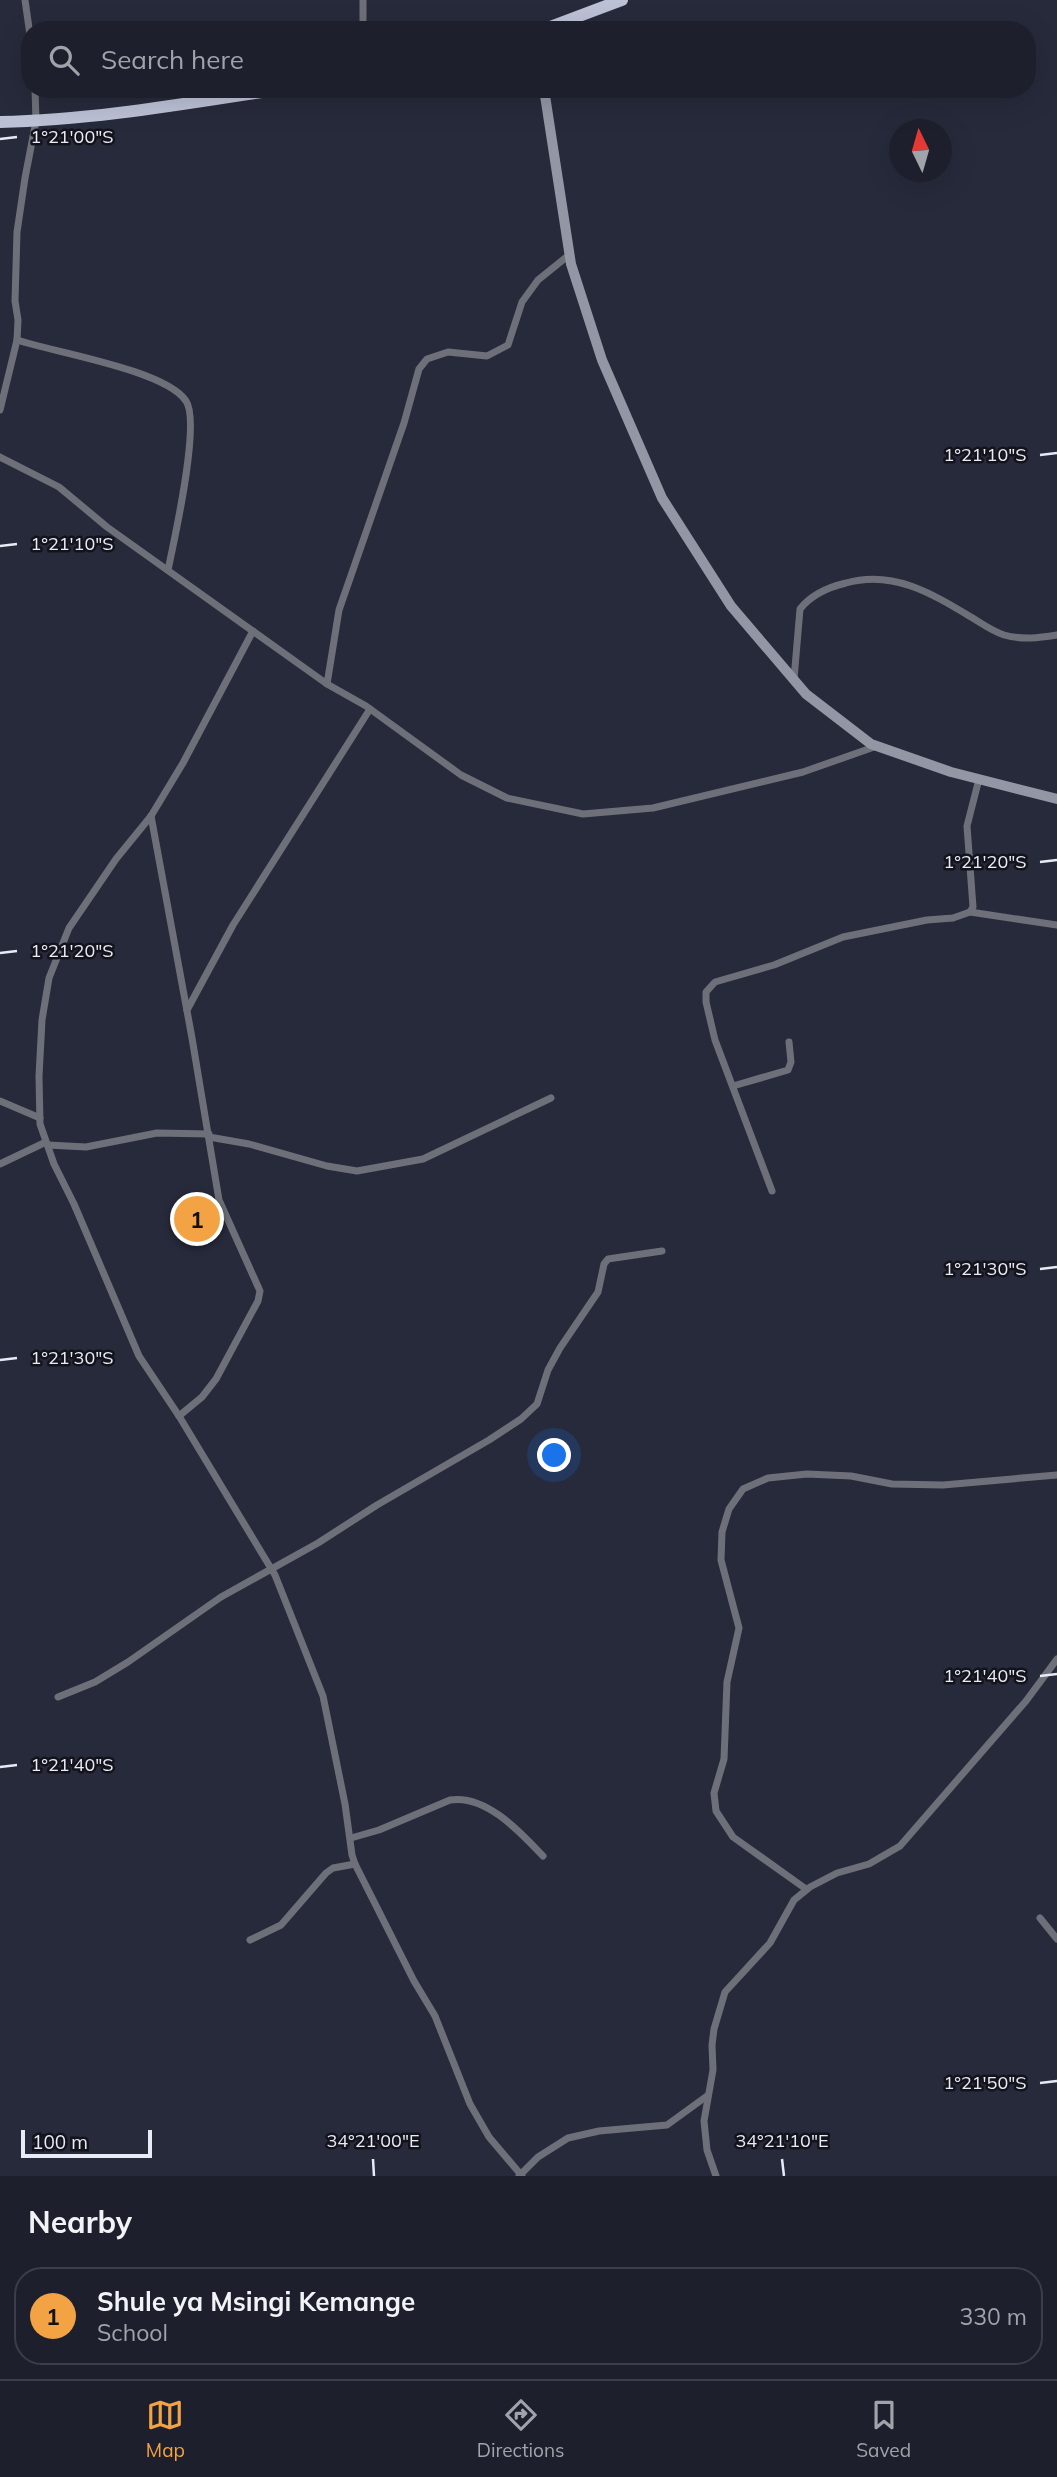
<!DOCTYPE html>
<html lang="en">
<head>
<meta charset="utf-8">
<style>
	body { margin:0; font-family:Mulish,sans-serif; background:#252834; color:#f1f3f6 }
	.compass { position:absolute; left:889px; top:119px; width:63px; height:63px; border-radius:50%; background:#1d202c; box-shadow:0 7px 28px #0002; rotate:355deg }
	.scale { position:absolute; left:21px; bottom:18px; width:131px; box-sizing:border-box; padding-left:7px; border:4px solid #e8eaf6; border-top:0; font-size:19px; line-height:24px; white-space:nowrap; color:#e8eaf6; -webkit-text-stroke:5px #12131b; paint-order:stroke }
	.you { position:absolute; left:555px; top:1456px; width:24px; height:24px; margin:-18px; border:5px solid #fff; border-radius:50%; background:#1a73e8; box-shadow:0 0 0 10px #1a73e833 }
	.badge { display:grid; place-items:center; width:46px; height:46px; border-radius:50%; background:#f4a344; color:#111; font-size:23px; font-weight:700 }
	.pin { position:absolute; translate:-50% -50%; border:4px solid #fff; box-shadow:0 2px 7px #0006 }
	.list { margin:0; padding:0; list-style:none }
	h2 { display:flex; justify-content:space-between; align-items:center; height:91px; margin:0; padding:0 28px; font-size:30px }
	h2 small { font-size:23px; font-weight:400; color:#a0a3a9 }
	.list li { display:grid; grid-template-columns:46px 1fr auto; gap:21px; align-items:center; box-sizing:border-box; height:98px; margin:0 14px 14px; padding:0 14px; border:2px solid #3b3e48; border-radius:28px }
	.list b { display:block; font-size:26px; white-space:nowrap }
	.list p { margin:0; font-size:23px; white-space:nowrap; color:#a0a3a9 }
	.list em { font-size:23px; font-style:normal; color:#a0a3a9 }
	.icon { flex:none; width:38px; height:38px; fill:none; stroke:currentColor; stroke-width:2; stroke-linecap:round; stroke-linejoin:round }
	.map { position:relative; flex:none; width:1057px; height:2176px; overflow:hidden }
	.search { position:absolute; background:#1d202c; box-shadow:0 7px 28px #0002; left:21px; right:21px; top:21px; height:77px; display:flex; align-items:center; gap:18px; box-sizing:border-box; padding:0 24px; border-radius:28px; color:#a0a3a9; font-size:26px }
	.sheet { height:203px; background:#1d202c }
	nav { display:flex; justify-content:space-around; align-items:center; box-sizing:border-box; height:98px; border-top:2px solid #3b3e48; background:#1d202c; font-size:19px; color:#a0a3a9 }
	nav a { display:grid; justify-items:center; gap:4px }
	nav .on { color:#f4a344 }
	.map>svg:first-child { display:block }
</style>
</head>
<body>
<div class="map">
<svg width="1057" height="2176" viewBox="0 0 1057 2176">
	<rect width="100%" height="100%" fill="#272a3b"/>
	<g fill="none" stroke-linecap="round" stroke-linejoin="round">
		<g stroke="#6e7079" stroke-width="7">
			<polyline points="25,0 30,35"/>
			<polyline points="363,30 363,0"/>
			<path d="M17,340c36,12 149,30 169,61 15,21 -12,140 -18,169"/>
			<polyline points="0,410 17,340 18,320 15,301 17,232 25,178 36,121 35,89"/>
			<polyline points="0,457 59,487 107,527 327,684 366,706 461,775 507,798 583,814 653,808 803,772 877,746"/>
			<polyline points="253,631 183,763 151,816 116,859 69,928 49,978 42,1020 39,1076 40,1124 54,1164 74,1204 139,1356 179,1416 275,1575 323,1696 345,1804 352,1855 355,1864 414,1981 435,2016 470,2104 489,2137 522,2176"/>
			<path d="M794,679l6,-70c11,-14 29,-22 46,-26 47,-13 85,10 125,34 10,6 21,14 33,18 18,5 35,3 53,0"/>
			<polyline points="327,684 339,610 404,423 419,369 427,359 448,352 487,356 508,345 522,302 538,280 569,255"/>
			<polyline points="151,816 192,1038 219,1200 260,1291 258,1301 216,1379 202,1397 179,1416"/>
			<polyline points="970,912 1057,925"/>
			<polyline points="187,1010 233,925 370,709"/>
			<polyline points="733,1086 788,1070 791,1062 789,1042"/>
			<polyline points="0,1101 40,1118"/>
			<polyline points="209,1137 249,1144 327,1166 357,1171 423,1159 551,1098"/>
			<polyline points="48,1145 86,1147 157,1133 209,1134"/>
			<polyline points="0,1164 46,1142"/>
			<polyline points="772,1191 715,1040 706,1002 706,992 715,982 774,965 843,937 927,920 953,918 970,912 973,907 967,826 979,779"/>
			<polyline points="58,1697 95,1682 128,1662 221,1597 318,1543 377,1505 489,1440 521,1419 537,1404 548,1370 560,1348 598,1292 604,1264 608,1259 662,1251"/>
			<path d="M351,1838l28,-8 71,-30c36,-6 71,33 93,56"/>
			<polyline points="806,1889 733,1837 716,1811 714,1793 724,1759 727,1682 739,1628 721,1560 722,1532 729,1509 743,1489 768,1478 807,1474 851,1476 892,1484 943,1485 1057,1475"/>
			<polyline points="1040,1918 1057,1939"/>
			<polyline points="250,1940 281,1925 326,1873 333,1868 355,1864"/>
			<polyline points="519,2176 538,2157 568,2138 599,2131 667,2125 707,2096"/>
			<polyline points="716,2176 707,2150 704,2121 713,2070 712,2045 714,2029 725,1992 770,1943 794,1900 810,1887 837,1873 869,1864 900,1846 1026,1701 1057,1659"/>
		</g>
		<polyline stroke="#9396a5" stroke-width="10" points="544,89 571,264 602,360 662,498 731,606 806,694 871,744 951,772 1057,799"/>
		<g stroke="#bdc1d6" stroke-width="12">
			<polyline points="542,30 622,0"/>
			<path d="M0,122c94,-2 188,-19 281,-33"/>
		</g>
	</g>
	<path fill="none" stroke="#e8eaf6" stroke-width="2.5" d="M0,139l17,-2M1040,455l17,-2M0,546l17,-2M1040,862l17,-2M0,953l17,-2M1040,1269l17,-2M0,1360l17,-2M1040,1676l17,-2M0,1767l17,-2M1040,2083l17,-2M373,2159l1,17M782,2159l2,17"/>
	<g font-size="18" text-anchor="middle" fill="#e8eaf6" stroke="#12131b" stroke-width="5" stroke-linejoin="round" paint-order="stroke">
		<text x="72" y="143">1°21'00"S</text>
		<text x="985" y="461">1°21'10"S</text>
		<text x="72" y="550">1°21'10"S</text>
		<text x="985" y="868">1°21'20"S</text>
		<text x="72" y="957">1°21'20"S</text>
		<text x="985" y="1275">1°21'30"S</text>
		<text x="72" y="1364">1°21'30"S</text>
		<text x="985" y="1682">1°21'40"S</text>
		<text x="72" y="1771">1°21'40"S</text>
		<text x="985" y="2089">1°21'50"S</text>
		<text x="373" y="2147">34°21'00"E</text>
		<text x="782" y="2147">34°21'10"E</text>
	</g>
</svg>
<svg class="compass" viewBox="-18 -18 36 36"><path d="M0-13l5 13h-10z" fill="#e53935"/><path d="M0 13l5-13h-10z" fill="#a0a3a9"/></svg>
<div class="scale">100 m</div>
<div class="you"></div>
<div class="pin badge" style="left:197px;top:1219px">1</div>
<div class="search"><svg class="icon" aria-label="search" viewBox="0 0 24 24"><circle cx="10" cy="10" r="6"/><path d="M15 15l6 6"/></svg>Search here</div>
</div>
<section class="sheet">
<h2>Nearby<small></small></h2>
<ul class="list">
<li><span class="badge">1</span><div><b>Shule ya Msingi Kemange</b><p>School</p></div><em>330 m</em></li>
</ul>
</section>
<nav>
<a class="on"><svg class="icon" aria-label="map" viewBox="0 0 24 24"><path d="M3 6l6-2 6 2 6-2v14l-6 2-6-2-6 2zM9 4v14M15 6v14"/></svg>Map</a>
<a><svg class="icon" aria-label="directions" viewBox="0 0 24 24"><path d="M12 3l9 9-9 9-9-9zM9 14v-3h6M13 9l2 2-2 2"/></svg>Directions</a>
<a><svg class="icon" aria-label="saved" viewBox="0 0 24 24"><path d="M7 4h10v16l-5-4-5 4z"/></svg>Saved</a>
</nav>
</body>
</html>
